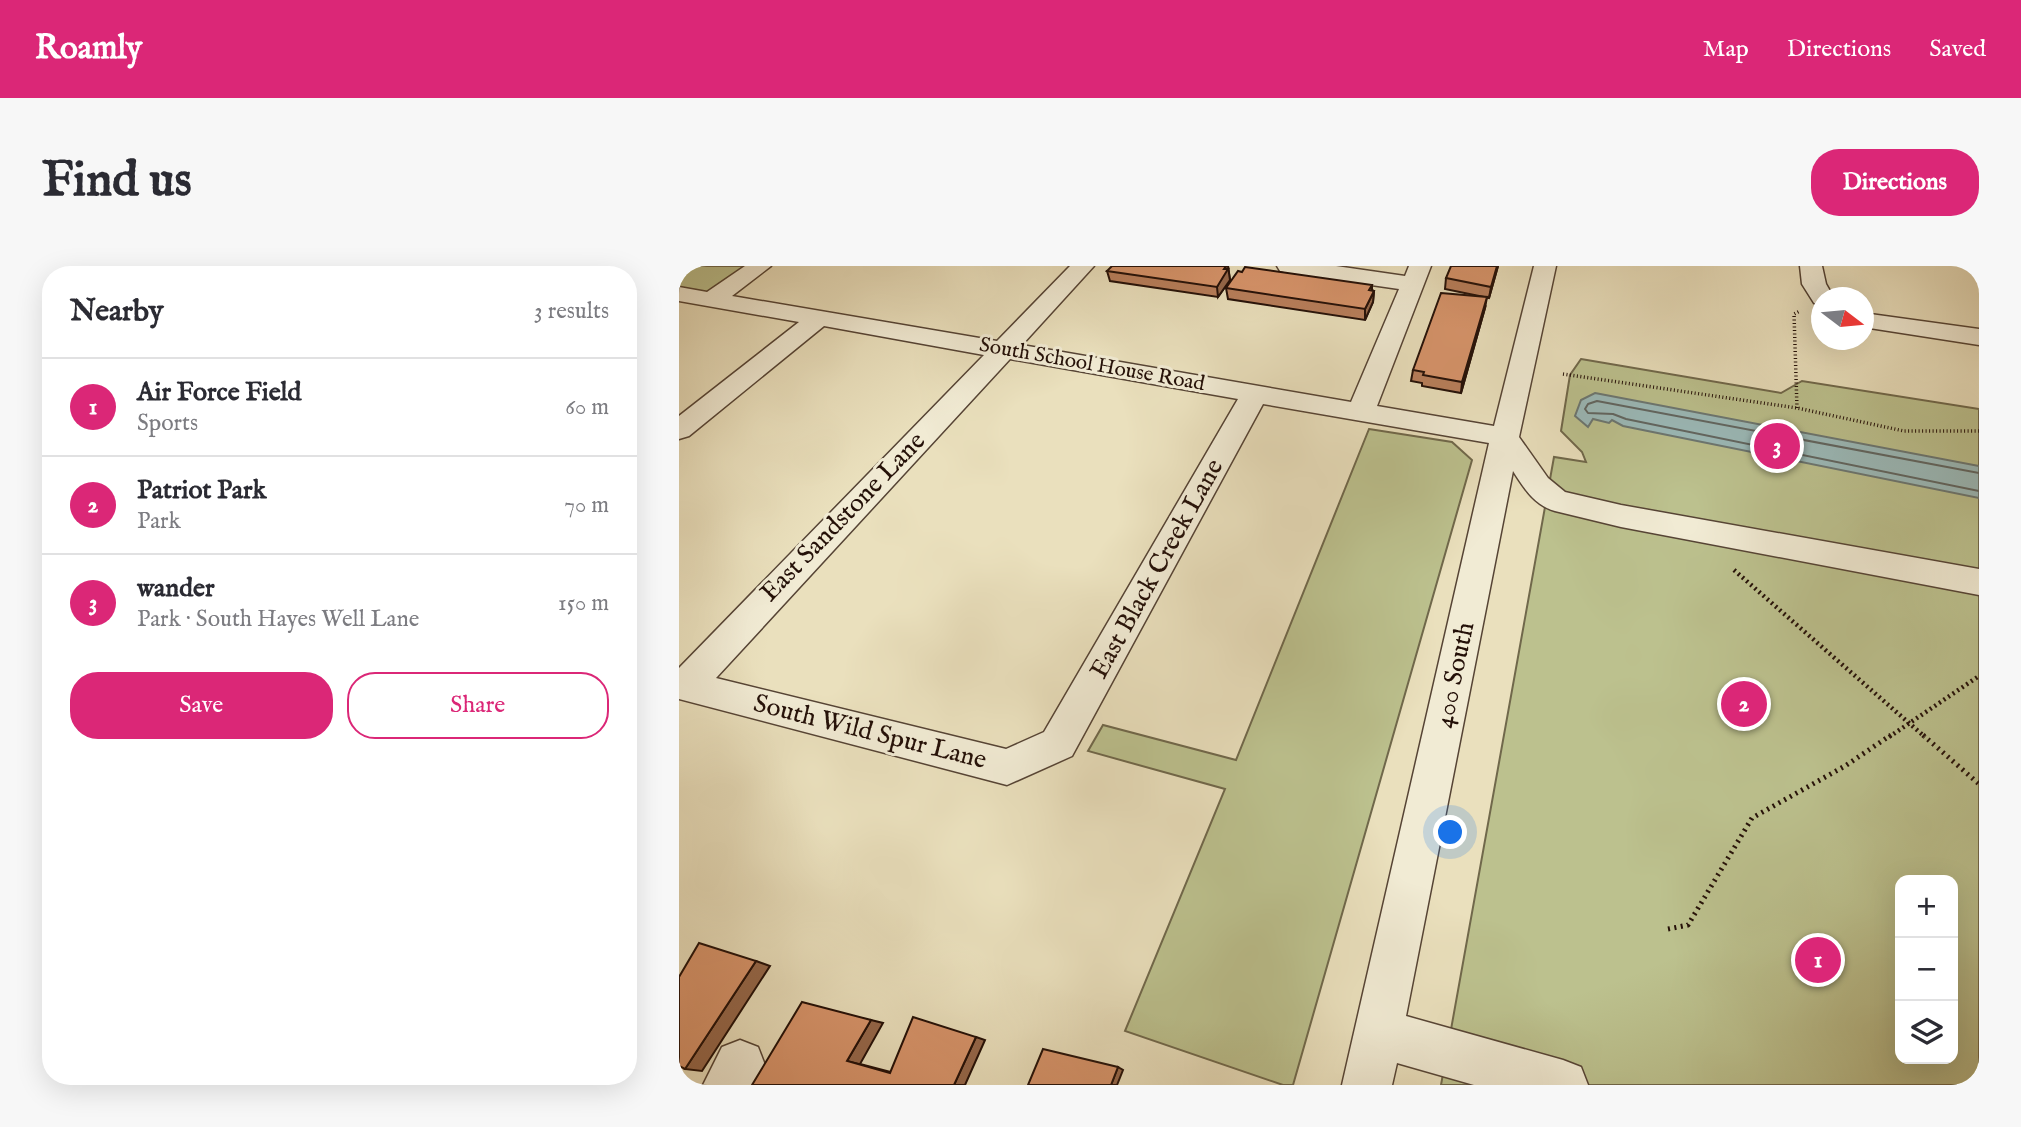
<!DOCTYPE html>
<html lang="en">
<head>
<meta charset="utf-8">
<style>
	body { margin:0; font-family:"IM FELL English",serif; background:#f7f7f7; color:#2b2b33 }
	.controls { position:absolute; right:21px; bottom:21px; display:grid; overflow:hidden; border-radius:14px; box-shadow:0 7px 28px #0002 }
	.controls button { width:63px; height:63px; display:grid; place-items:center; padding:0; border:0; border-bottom:2px solid #e1e1e2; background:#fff; color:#2b2b33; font:35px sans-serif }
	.compass { position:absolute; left:1132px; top:21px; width:63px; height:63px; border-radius:50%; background:#fff; box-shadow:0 7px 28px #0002; rotate:106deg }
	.you { position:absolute; left:772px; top:567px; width:24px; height:24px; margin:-18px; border:5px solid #fff; border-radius:50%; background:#1a73e8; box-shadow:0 0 0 10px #1a73e833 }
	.badge { display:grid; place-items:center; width:46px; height:46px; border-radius:50%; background:#db2777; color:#fff; font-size:23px; font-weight:700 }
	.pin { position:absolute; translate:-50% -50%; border:4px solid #fff; box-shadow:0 2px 7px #0006 }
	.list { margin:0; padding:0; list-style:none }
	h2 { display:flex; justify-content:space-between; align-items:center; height:91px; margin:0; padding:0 28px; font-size:30px }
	h2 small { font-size:23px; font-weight:400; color:#7c7c81 }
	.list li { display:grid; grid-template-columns:46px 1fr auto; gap:21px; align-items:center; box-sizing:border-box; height:98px; padding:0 28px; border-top:2px solid #e1e1e2 }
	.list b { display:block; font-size:26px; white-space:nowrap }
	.list p { margin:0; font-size:23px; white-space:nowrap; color:#7c7c81 }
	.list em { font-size:23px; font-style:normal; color:#7c7c81 }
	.actions { display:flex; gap:14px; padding:21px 28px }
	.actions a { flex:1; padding:16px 0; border:2px solid #db2777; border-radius:28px; text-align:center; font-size:24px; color:#db2777 }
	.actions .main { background:#db2777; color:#fff }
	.icon { flex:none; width:38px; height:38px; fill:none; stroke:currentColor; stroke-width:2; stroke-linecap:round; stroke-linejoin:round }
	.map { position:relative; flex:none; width:1300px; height:819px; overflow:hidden; border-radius:28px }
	header { display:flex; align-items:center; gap:42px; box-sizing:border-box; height:98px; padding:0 35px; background:#db2777; color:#fff }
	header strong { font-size:33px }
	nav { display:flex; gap:38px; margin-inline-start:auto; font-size:24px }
	.intro { display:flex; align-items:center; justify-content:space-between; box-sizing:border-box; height:168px; padding:0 42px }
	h1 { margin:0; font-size:49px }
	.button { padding:18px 32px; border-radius:28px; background:#db2777; color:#fff; font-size:24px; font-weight:700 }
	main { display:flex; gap:42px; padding:0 42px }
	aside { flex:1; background:#fff; border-radius:28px; box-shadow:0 7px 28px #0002 }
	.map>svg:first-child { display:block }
</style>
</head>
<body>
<header>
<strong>Roamly</strong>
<nav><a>Map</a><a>Directions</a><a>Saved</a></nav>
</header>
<div class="intro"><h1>Find us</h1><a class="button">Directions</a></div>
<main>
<aside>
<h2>Nearby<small>3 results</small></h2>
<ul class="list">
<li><span class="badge">1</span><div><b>Air Force Field</b><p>Sports</p></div><em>60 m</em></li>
<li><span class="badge">2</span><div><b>Patriot Park</b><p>Park</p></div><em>70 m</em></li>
<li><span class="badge">3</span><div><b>wander</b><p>Park · South Hayes Well Lane</p></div><em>150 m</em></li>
</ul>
<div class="actions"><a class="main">Save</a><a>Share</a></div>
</aside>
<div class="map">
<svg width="1300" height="819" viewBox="0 0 1300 819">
	<rect width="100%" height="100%" fill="#eae0bd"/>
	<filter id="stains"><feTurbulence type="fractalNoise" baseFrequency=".00286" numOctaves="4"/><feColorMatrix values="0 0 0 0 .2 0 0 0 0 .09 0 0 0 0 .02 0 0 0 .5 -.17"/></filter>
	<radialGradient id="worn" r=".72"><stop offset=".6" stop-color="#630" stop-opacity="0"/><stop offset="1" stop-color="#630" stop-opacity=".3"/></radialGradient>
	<g fill="#bcc18e" stroke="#70684b" stroke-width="2" fill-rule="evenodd">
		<polygon points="0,0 81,0 33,33 0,28"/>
		<path d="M902,93l200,34 21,-12 177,28v676h-538l113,-628 32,5 -4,-10 -21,-21 9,-56zM1221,614h53v179h-53z"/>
		<polygon points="690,163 773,176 793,194 614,819 604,819 446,765 546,523 409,485 424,459 557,494"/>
	</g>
	<polygon fill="#9bbbbb" stroke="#6b7773" stroke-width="2" points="916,127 1300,200 1300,232 944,160 933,154 930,157 914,153 909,161 896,150 902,134"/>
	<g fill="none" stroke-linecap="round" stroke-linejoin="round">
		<polyline stroke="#606662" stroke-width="2" points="1300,207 918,135 909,138 906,143 909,147 934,148 947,153 1300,225"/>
		<g stroke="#564435" stroke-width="3">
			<g id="minor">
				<path d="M66,0h26l-39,30 265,45 73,-75h24l-72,79 329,57 48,-113 -111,-16 -8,-2 -3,-5h59l69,10 4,-10h22l-54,140 117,20 40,-160h22l-37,171 29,41 17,14 56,13 358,64v26l-358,-68 -66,-16c-21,-6 -31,-23 -42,-40l-107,545 157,44 18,7 7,18h-114l-77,-22 -5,22h-50l147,-642 -226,-39 -191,352 -65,29 -328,-86v-31l305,-313 -160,-29 -135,110 -10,3v-23l120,-94 -120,-21v-14l28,5zM331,93l228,40 -194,333 -38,17 -290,-71z"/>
				<polygon points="1121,0 1143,0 1147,18 1155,32 1142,32 1142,39 1135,37 1123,18"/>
				<polygon points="1184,47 1300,63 1300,79 1184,61"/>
				<polygon points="61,774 79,781 86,799 77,819 24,819 43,781"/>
			</g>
		</g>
		<g stroke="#241008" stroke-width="3.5" stroke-dasharray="1 2.5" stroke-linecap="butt">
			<polyline points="884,108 1118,142 1225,165 1300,165"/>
			<polyline points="1118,142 1115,48 1121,45"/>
		</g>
		<g stroke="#241008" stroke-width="4.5" stroke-dasharray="2 3.5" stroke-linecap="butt">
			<polyline points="1055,304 1246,471"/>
			<polyline points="1210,471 1300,410"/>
		</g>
		<g stroke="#241008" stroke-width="5" stroke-dasharray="2 4.5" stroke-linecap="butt">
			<polyline points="1244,469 1300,518"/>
			<polyline points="989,663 1009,659 1073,552 1166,500 1212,469"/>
		</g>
		<use href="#minor" fill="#f1ebd4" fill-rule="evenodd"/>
	</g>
	<g fill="#b97f5c" stroke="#241008" stroke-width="2">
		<polygon points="549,0 551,14 539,31 431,15 428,5"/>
		<polygon points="819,0 810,32 766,23 767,12"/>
		<polygon points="693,19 693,24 695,25 694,36 686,54 549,33 547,22"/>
		<polygon points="806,42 782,127 743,120 743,117 732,115 734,104"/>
	</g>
	<g fill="#96684b" stroke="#241008" stroke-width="2">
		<polygon points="547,0 549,0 551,14 539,31 538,21"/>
		<polygon points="818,0 819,0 810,32 812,21"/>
		<polygon points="695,25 694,36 686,54 686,43"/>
		<polygon points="808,31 806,42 782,127 783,116"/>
		<polygon points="77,695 91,700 23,805 6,803"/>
		<polygon points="192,754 204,757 181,798 223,809 168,795"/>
		<polygon points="297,771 306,774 286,819 275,819"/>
		<polygon points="439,801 444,804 438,819 432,819"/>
	</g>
	<g fill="#d7946b" stroke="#241008" stroke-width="2">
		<polygon points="433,0 547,0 545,3 549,3 538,21 428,5"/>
		<polygon points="772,0 818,0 812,21 767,12"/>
		<polygon points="566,1 693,19 690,24 695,25 686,43 547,22 559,5 563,6"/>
		<polygon points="762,27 808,31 783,116 744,109 745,106 734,104"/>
		<polygon points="20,677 77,695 6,803 0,800 0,711"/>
		<polygon points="123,736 192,754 168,795 211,807 234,751 297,771 275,819 73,819"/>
		<polygon points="364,783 439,801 432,819 349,819"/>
	</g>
	<g text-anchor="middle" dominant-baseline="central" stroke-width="6" stroke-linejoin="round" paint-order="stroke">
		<g font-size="21" fill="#241008" stroke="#f1ebd4">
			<text transform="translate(413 99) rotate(10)">South School House Road</text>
		</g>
		<g font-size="26" fill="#241008" stroke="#f1ebd4">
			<text transform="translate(164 251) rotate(-46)">East Sandstone Lane</text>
			<text transform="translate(478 303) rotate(-61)">East Black Creek Lane</text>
			<text transform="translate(776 409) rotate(-78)">400 South</text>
			<text transform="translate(191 466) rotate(14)">South Wild Spur Lane</text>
		</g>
	</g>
	<rect width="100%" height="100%" filter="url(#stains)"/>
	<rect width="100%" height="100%" fill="url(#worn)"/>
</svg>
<div class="controls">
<button>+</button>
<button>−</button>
<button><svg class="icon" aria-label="layers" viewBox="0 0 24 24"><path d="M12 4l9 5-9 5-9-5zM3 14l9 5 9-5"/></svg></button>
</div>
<svg class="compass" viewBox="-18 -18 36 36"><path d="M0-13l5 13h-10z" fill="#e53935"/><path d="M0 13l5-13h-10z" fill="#7c7c81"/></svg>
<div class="you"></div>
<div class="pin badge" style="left:1139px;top:694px">1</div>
<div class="pin badge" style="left:1065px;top:438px">2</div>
<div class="pin badge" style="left:1098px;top:180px">3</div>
</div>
</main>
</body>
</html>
